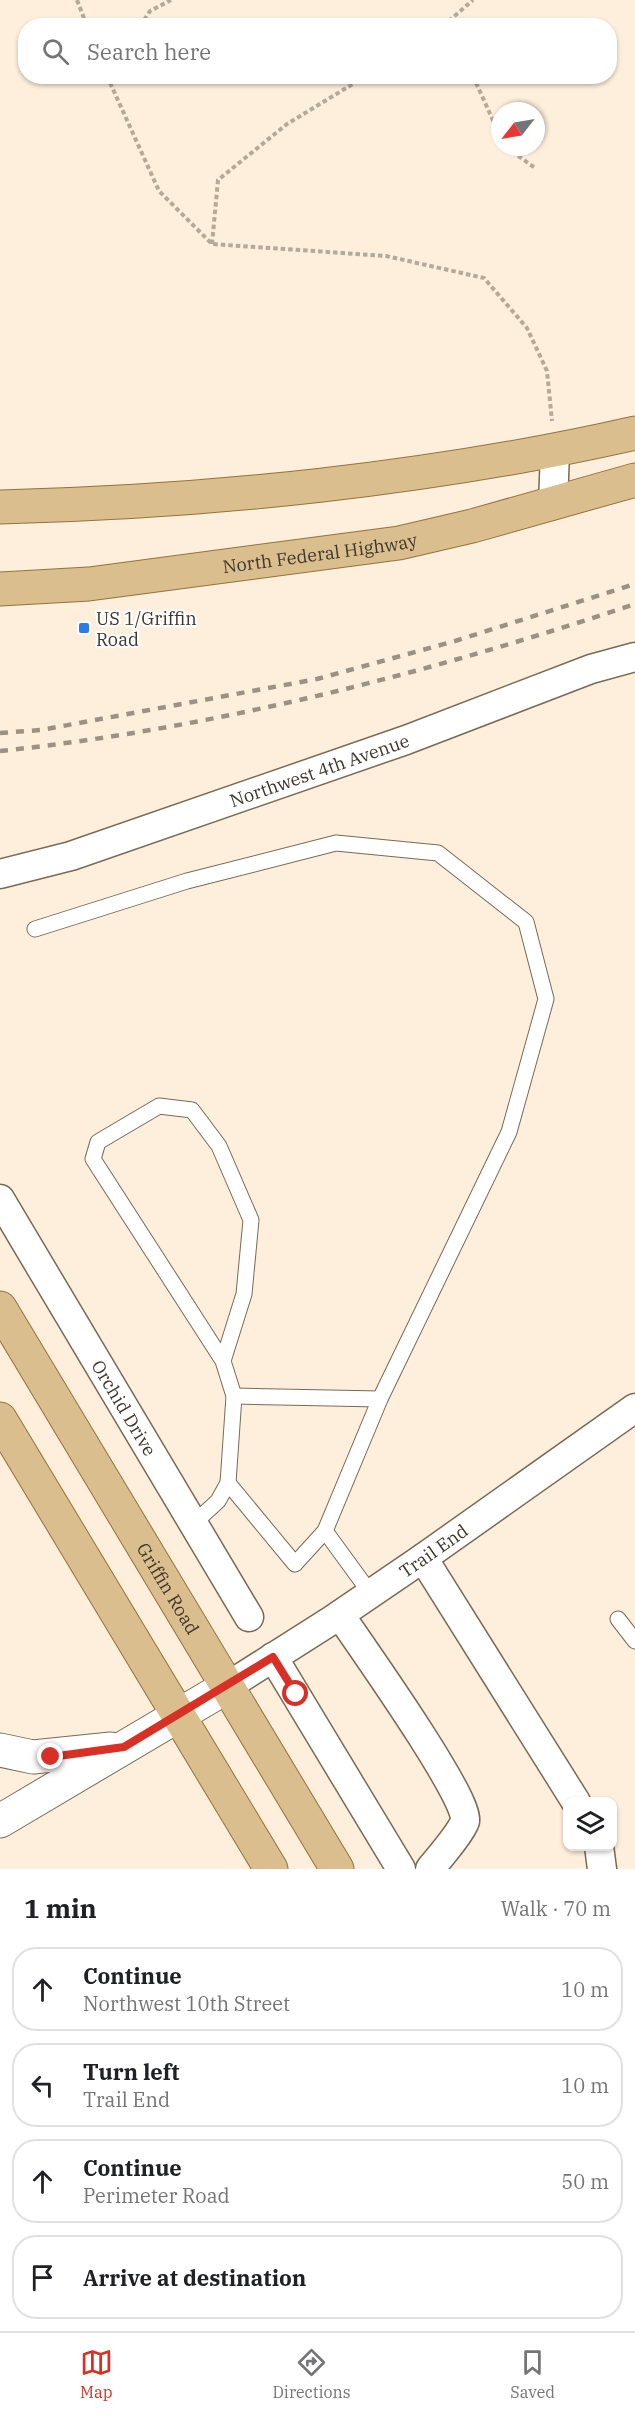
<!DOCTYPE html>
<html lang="en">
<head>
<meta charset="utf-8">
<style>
	body { margin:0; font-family:"IBM Plex Serif",serif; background:#f6f6f6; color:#202124 }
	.controls { position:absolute; right:18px; bottom:18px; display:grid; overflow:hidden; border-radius:12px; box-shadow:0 2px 4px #0004 }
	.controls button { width:54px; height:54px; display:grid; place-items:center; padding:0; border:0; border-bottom:2px solid #e0e0e0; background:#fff; color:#202124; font:30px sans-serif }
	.compass { position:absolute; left:491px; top:102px; width:54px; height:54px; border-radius:50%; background:#fff; box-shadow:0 2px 4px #0004; rotate:239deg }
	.stop { position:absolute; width:18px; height:18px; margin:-14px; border:4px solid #d93025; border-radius:50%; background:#fff }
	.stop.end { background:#d93025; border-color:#fff; box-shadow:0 2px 6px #0008 }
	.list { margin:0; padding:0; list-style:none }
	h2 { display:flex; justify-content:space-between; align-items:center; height:78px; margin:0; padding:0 24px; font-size:26px }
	h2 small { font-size:20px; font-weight:400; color:#757577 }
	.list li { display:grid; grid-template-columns:39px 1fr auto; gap:18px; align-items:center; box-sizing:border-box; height:84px; margin:0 12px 12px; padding:0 12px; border:2px solid #e0e0e0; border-radius:24px }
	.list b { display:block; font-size:22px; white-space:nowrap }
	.list p { margin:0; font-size:20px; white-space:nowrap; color:#757577 }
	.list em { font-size:20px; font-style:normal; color:#757577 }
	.icon { flex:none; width:33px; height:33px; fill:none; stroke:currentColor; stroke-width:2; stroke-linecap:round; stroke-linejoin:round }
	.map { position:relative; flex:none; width:635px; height:1869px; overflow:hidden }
	.search { position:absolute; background:#fff; box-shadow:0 2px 4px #0004; left:18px; right:18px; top:18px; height:66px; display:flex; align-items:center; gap:15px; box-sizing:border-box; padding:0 21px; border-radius:24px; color:#757577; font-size:22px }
	.sheet { height:462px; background:#fff }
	nav { display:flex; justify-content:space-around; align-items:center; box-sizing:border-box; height:84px; border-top:2px solid #e0e0e0; background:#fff; font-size:16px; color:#757577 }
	nav a { display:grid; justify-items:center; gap:3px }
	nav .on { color:#d93025 }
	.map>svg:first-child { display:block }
</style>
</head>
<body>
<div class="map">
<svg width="635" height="1869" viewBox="0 0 635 1869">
	<rect width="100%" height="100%" fill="#fdefdb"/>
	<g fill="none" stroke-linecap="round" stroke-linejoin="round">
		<g stroke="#796a55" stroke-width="17">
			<g id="lane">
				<polyline points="35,929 187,881 336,843 438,853 526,922 546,999 509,1132 380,1399 325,1531"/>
				<polyline points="234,1396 380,1399"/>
				<polyline points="228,1483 295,1564 325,1531 371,1594"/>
				<polyline points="193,1524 218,1501 228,1483 234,1396 223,1361 93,1159 98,1142 159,1106 192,1110 219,1146 251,1220 244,1294 223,1361"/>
				<polyline points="618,1619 635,1641"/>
			</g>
		</g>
		<g stroke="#796a55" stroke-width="31">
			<g id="street">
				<polyline points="553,505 555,451"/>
				<path id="s1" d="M0,874l71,-18 335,-116 185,-71 44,-12"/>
				<path id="s2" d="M0,1199l249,418"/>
				<polyline points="423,1558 576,1802"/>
				<path d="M340,1615c19,28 130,184 125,206 -4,12 -26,37 -35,48"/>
				<polyline points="273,1657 401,1869"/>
				<path id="s3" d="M228,1686l104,-66 91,-62 212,-150"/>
				<polyline points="599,1846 602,1869"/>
			</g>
		</g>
		<g stroke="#796a55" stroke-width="35">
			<g id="secondary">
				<polyline points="0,1750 33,1757 111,1749"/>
				<polyline points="0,1821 228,1686"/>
			</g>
		</g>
		<g stroke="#94723b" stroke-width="35">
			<g id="primary">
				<path d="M0,507c208,-5 432,-28 635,-74"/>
				<path id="s4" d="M0,589l89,-5 310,-41 73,-17 163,-46"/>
				<path id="s5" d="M0,1308l337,561"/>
				<polyline points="0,1419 271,1869"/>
			</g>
		</g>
		<g stroke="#b5a999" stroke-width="4" stroke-dasharray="4.5 3" stroke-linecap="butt">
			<polyline points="77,0 87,26"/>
			<polyline points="140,26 150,11 171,0"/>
			<polyline points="443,26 473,0"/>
			<polyline points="107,76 159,191 212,244 386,256 484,278 527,328 547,371 552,421"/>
			<polyline points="473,76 500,136"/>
			<polyline points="506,147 535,168"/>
			<polyline points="212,244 218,180 287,124 366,76"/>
		</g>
		<use href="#lane" stroke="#fff" stroke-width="15"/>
		<use href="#street" stroke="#fff" stroke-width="28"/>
		<use href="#secondary" stroke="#fff" stroke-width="33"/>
		<use href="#primary" stroke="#dbbe8e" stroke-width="33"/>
		<g stroke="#9c9183" stroke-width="4.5" stroke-dasharray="8 8" stroke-linecap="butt">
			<polyline points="0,733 41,730 317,679 455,641 635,584"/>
			<path d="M0,751c217,-23 429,-78 635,-147"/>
		</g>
	</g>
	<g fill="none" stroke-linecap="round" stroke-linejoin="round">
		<polyline stroke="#d93025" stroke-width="8" points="51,1757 124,1747 273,1657 296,1694"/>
	</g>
	<rect fill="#2a7ce7" stroke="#fefefe" stroke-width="2" x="78" y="622" width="12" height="12" rx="3"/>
	<g text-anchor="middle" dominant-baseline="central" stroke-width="4.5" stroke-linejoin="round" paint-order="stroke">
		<g font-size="18" fill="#3d362d" stroke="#fefefe">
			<text stroke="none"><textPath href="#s4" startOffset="322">North Federal Highway</textPath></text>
			<text stroke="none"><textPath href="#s1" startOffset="336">Northwest 4th Avenue</textPath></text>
			<text stroke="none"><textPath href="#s2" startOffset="243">Orchid Drive</textPath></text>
			<text stroke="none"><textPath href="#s3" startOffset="246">Trail End</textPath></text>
			<text stroke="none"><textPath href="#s5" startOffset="327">Griffin Road</textPath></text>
		</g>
		<g font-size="18" fill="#3d362d" stroke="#fefefe" text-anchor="start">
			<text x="96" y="618">US 1/Griffin<tspan x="96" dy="21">Road</tspan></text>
		</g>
	</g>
</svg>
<div class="controls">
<button><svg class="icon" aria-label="layers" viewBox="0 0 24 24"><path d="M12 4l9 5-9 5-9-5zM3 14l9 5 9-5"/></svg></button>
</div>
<svg class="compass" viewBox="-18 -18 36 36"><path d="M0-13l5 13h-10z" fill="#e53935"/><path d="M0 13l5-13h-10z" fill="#757577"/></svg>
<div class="stop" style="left:296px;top:1694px"></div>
<div class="stop end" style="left:51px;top:1757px"></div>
<div class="search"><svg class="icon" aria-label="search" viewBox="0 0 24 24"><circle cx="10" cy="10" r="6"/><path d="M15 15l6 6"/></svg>Search here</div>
</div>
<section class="sheet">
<h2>1 min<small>Walk · 70 m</small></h2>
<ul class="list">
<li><svg class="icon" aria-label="ahead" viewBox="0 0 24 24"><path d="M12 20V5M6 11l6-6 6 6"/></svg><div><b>Continue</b><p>Northwest 10th Street</p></div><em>10 m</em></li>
<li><svg class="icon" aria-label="left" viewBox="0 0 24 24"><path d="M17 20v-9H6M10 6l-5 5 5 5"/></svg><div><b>Turn left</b><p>Trail End</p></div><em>10 m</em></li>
<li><svg class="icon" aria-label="ahead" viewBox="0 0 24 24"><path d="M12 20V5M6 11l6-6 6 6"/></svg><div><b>Continue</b><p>Perimeter Road</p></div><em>50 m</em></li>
<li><svg class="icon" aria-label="arrive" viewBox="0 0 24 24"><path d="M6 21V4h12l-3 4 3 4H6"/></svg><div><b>Arrive at destination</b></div></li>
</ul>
</section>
<nav>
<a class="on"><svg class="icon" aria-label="map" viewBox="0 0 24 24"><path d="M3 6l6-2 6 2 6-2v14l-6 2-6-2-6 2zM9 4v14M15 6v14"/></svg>Map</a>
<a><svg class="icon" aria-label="directions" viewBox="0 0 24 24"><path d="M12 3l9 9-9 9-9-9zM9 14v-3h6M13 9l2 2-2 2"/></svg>Directions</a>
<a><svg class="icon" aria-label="saved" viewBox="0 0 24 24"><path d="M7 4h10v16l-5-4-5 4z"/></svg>Saved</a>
</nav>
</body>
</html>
